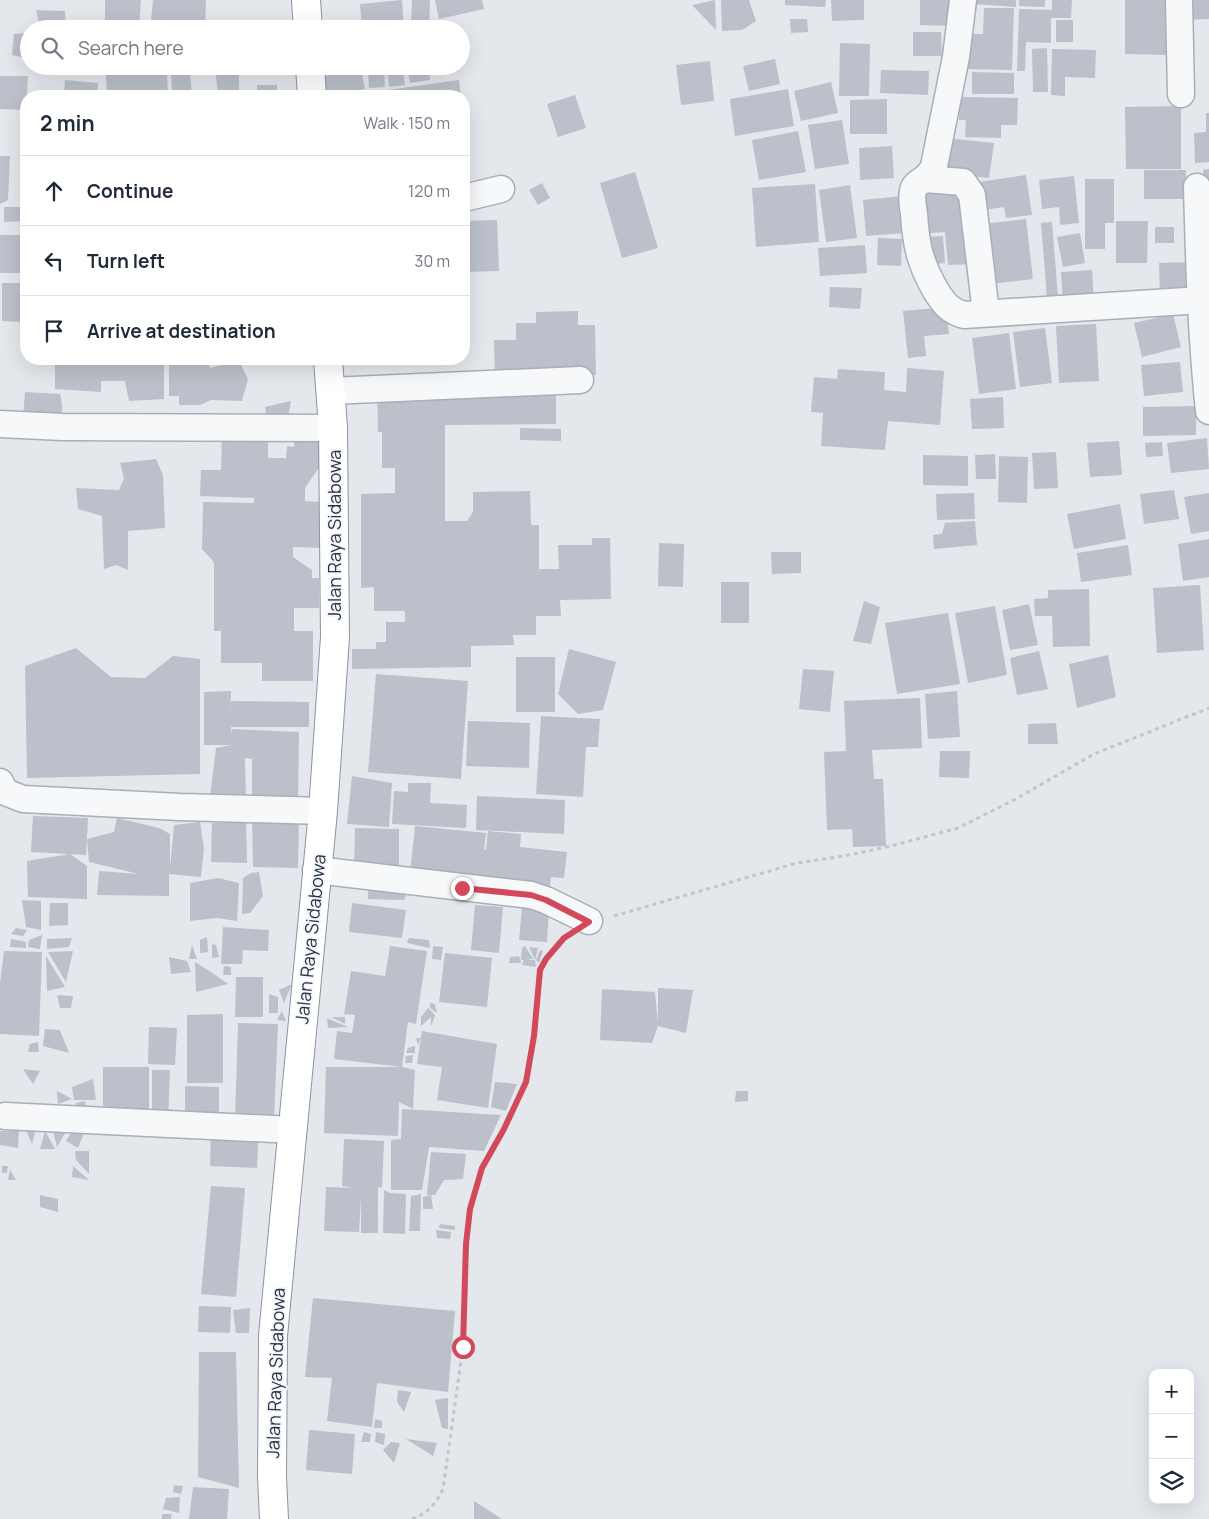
<!DOCTYPE html>
<html lang="en">
<head>
<meta charset="utf-8">
<style>
	body { margin:0; font-family:Manrope,sans-serif; background:#f6f6f7; color:#1f2937 }
	.controls { position:absolute; right:15px; bottom:15px; display:grid; overflow:hidden; border-radius:10px; box-shadow:0 5px 20px #0002 }
	.controls button { width:45px; height:45px; display:grid; place-items:center; padding:0; border:0; border-bottom:1px solid #e0e1e3; background:#fff; color:#1f2937; font:25px sans-serif }
	.stop { position:absolute; width:15px; height:15px; margin:-11px; border:4px solid #d1495b; border-radius:50%; background:#fff }
	.stop.end { background:#d1495b; border-color:#fff; box-shadow:0 1px 5px #0008 }
	.list { margin:0; padding:0; list-style:none }
	h2 { display:flex; justify-content:space-between; align-items:center; height:65px; margin:0; padding:0 20px; font-size:21px }
	h2 small { font-size:16px; font-weight:400; color:#747a83 }
	.list li { display:grid; grid-template-columns:32px 1fr auto; gap:15px; align-items:center; box-sizing:border-box; height:70px; padding:0 20px; border-top:1px solid #e0e1e3 }
	.list b { display:block; font-size:19px; white-space:nowrap }
	.list em { font-size:16px; font-style:normal; color:#747a83 }
	.icon { flex:none; width:28px; height:28px; fill:none; stroke:currentColor; stroke-width:2; stroke-linecap:round; stroke-linejoin:round }
	.map { position:relative; flex:none; width:1209px; height:1519px; overflow:hidden }
	.search { position:absolute; background:#fff; box-shadow:0 5px 20px #0002; left:20px; top:20px; width:450px; height:55px; display:flex; align-items:center; gap:12px; box-sizing:border-box; padding:0 18px; border-radius:28px; color:#747a83; font-size:19px }
	.panel { position:absolute; background:#fff; box-shadow:0 5px 20px #0002; left:20px; top:90px; width:450px; height:275px; border-radius:20px }
	.map>svg:first-child { display:block }
</style>
</head>
<body>
<div class="map">
<svg width="1209" height="1519" viewBox="0 0 1209 1519">
	<rect width="100%" height="100%" fill="#e4e7ec"/>
	<g fill="#bbc0ca">
		<polygon points="105,0 141,0 139,28 124,27 125,22 105,22"/>
		<polygon points="153,0 206,0 205,28 187,24 151,21"/>
		<polygon points="402,0 404,28 362,29 360,4"/>
		<polygon points="412,0 430,0 429,28 411,27"/>
		<polygon points="435,0 482,0 484,9 439,19"/>
		<polygon points="715,0 716,30 692,5"/>
		<polygon points="721,0 749,0 756,21 742,30 722,31"/>
		<polygon points="785,0 826,0 825,7 785,5"/>
		<polygon points="831,0 864,0 864,20 832,21"/>
		<polygon points="920,0 955,0 954,26 920,25"/>
		<polygon points="972,0 1016,0 1016,7 972,4"/>
		<polygon points="1019,0 1045,0 1045,7 1019,6"/>
		<polygon points="1052,0 1072,0 1071,18 1051,18 1051,43 1026,42 1025,71 1017,71 1019,9 1052,10"/>
		<polygon points="1125,0 1170,0 1169,55 1125,54"/>
		<polygon points="1186,0 1209,0 1209,19 1186,20"/>
		<polygon points="984,8 1014,8 1012,70 966,69 967,34 983,34"/>
		<polygon points="36,10 65,11 66,29 40,29"/>
		<polygon points="790,19 807,19 808,32 791,33"/>
		<rect x="1056" y="20" width="17" height="22"/>
		<polygon points="913,32 941,32 942,56 913,56"/>
		<polygon points="29,33 29,59 12,55 14,34"/>
		<polygon points="840,43 870,44 869,96 839,96"/>
		<polygon points="1047,48 1048,92 1033,92 1032,49"/>
		<polygon points="1052,49 1096,50 1095,78 1065,77 1065,96 1051,95"/>
		<polygon points="775,59 780,84 749,91 743,66"/>
		<polygon points="710,61 714,101 681,105 676,65"/>
		<polygon points="43,66 63,66 50,76"/>
		<polygon points="167,66 190,66 190,71 167,69"/>
		<polygon points="215,66 239,66 239,94 218,95"/>
		<polygon points="402,66 405,85 389,87 387,67"/>
		<polygon points="407,66 428,66 430,80 410,83"/>
		<polygon points="384,67 385,87 369,88 368,68"/>
		<polygon points="361,69 365,89 327,96 324,76"/>
		<polygon points="881,70 929,71 928,95 880,93"/>
		<polygon points="190,71 192,96 172,96 171,74"/>
		<polygon points="972,72 1014,73 1014,94 972,94"/>
		<polygon points="167,74 168,96 107,96 106,75"/>
		<polygon points="0,76 28,76 26,110 0,109"/>
		<polygon points="65,80 98,83 97,96 64,96"/>
		<polygon points="459,80 461,96 352,96 352,95"/>
		<polygon points="831,82 838,113 801,121 794,91"/>
		<rect x="257" y="85" width="20" height="11"/>
		<polygon points="788,89 794,126 735,136 730,99"/>
		<polygon points="575,95 586,128 558,137 547,104"/>
		<polygon points="960,97 1018,98 1017,125 1001,125 1001,138 965,137 966,120 959,120"/>
		<polygon points="887,99 887,134 850,134 850,100"/>
		<polygon points="1181,106 1181,169 1126,169 1125,107"/>
		<polygon points="1206,113 1209,113 1209,162 1195,163 1194,133 1206,132"/>
		<polygon points="842,120 849,164 815,169 808,125"/>
		<polygon points="798,131 806,172 759,180 752,140"/>
		<polygon points="946,138 994,143 989,178 942,173"/>
		<polygon points="892,146 894,178 860,180 859,148"/>
		<polygon points="0,156 10,156 8,200 0,204"/>
		<polygon points="20,157 26,157 26,221 4,222 4,207 21,207"/>
		<polygon points="1209,169 1209,200 1206,200 1203,170"/>
		<rect x="1144" y="170" width="42" height="29"/>
		<polygon points="635,172 658,248 622,258 600,183"/>
		<polygon points="1026,175 1032,215 1006,218 1004,207 983,210 979,182"/>
		<polygon points="1074,176 1079,223 1060,225 1059,207 1042,209 1039,180"/>
		<polygon points="1085,179 1114,179 1114,223 1105,223 1105,249 1085,249"/>
		<polygon points="542,183 550,198 538,205 529,190"/>
		<polygon points="815,184 819,242 756,247 752,188"/>
		<polygon points="850,185 857,238 826,242 819,190"/>
		<polygon points="965,187 972,264 948,265 945,232 920,234 916,191"/>
		<polygon points="902,196 905,233 866,236 863,200"/>
		<polygon points="1026,219 1033,279 991,284 983,224"/>
		<polygon points="497,220 499,271 464,272 464,221"/>
		<polygon points="1116,221 1148,221 1147,263 1116,263"/>
		<polygon points="1052,222 1058,297 1047,298 1041,223"/>
		<rect x="1155" y="227" width="19" height="16"/>
		<polygon points="1080,233 1085,263 1063,267 1057,237"/>
		<rect x="0" y="235" width="26" height="38"/>
		<polygon points="943,236 945,263 928,265 925,237"/>
		<polygon points="878,238 902,239 901,266 877,265"/>
		<polygon points="865,245 867,273 820,276 818,248"/>
		<polygon points="1192,262 1193,293 1160,294 1159,263"/>
		<polygon points="1092,270 1094,303 1063,304 1061,272"/>
		<polygon points="24,277 26,277 26,322 2,321 2,283 24,283"/>
		<polygon points="830,287 862,288 860,309 829,307"/>
		<polygon points="946,307 949,334 924,336 926,356 908,358 903,311"/>
		<polygon points="578,311 578,325 595,325 596,375 495,377 494,340 516,340 516,323 536,323 536,312"/>
		<polygon points="1173,314 1181,347 1142,357 1134,323"/>
		<polygon points="1096,324 1099,381 1059,383 1056,326"/>
		<polygon points="1045,328 1052,383 1020,387 1013,332"/>
		<polygon points="1009,333 1016,389 979,394 972,338"/>
		<polygon points="55,359 164,359 164,399 129,401 125,381 101,381 101,392 55,389"/>
		<polygon points="169,359 206,359 210,368 239,361 248,379 242,401 211,400 200,405 179,405 179,396 169,396"/>
		<polygon points="1180,362 1183,392 1144,396 1141,365"/>
		<polygon points="907,368 944,371 940,425 888,421 885,450 821,446 823,413 811,412 814,377 837,379 838,369 885,372 884,390 906,392"/>
		<polygon points="377,389 556,389 556,424 445,425 445,521 467,521 473,512 473,492 530,491 531,525 539,525 539,569 559,569 558,545 592,545 592,538 610,538 611,599 560,600 561,616 536,616 536,635 513,635 514,645 471,646 471,667 352,669 352,649 376,649 376,642 386,642 386,622 405,622 405,611 374,611 374,587 361,588 361,494 395,493 395,468 382,468 382,432 378,432"/>
		<polygon points="25,392 60,394 62,405 61,423 23,418"/>
		<polygon points="1003,397 1004,428 972,429 970,399"/>
		<polygon points="291,401 287,423 267,421 265,407"/>
		<polygon points="1196,406 1196,435 1143,436 1143,407"/>
		<polygon points="520,428 561,429 561,441 520,440"/>
		<polygon points="222,436 268,437 268,458 286,458 287,446 294,447 294,439 325,439 324,460 305,488 305,501 324,502 323,548 293,547 293,557 312,570 312,578 319,578 319,608 294,608 294,631 313,631 313,681 262,681 262,663 221,663 221,631 214,631 214,562 202,549 203,502 254,503 254,498 200,496 201,470 221,470"/>
		<polygon points="1207,438 1209,469 1171,473 1167,443"/>
		<polygon points="1119,441 1122,475 1090,477 1087,443"/>
		<polygon points="1162,442 1163,456 1146,457 1145,443"/>
		<polygon points="1056,452 1058,488 1034,489 1032,453"/>
		<polygon points="995,454 996,479 976,479 975,455"/>
		<polygon points="923,455 968,456 968,486 923,485"/>
		<polygon points="999,456 1028,457 1027,503 998,502"/>
		<polygon points="156,459 163,475 165,528 128,531 128,570 116,565 104,569 102,516 78,509 76,488 119,490 124,478 120,463"/>
		<polygon points="1174,490 1179,519 1144,524 1140,494"/>
		<polygon points="974,493 975,519 937,520 936,494"/>
		<polygon points="1209,493 1209,531 1191,534 1184,497"/>
		<polygon points="1120,504 1126,539 1074,549 1067,514"/>
		<polygon points="975,521 977,545 934,549 933,535 942,534 945,523"/>
		<polygon points="1209,539 1209,577 1183,581 1178,544"/>
		<polygon points="659,543 684,544 683,587 658,586"/>
		<polygon points="1128,545 1132,575 1081,582 1077,553"/>
		<polygon points="771,552 801,552 801,573 772,574"/>
		<rect x="721" y="582" width="28" height="41"/>
		<polygon points="1200,585 1204,650 1157,653 1153,588"/>
		<polygon points="1089,589 1090,646 1053,647 1052,616 1035,616 1034,599 1048,598 1048,590"/>
		<polygon points="864,601 880,607 871,644 853,641"/>
		<polygon points="1029,604 1038,645 1010,650 1002,610"/>
		<polygon points="995,606 1007,675 968,683 955,613"/>
		<polygon points="948,613 960,684 897,694 885,623"/>
		<polygon points="76,648 111,677 145,678 173,656 200,659 200,774 27,778 25,666"/>
		<polygon points="569,649 616,662 603,710 578,714 558,694"/>
		<polygon points="1039,651 1048,689 1017,695 1010,658"/>
		<polygon points="1108,655 1116,697 1077,708 1069,664"/>
		<rect x="516" y="657" width="39" height="55"/>
		<polygon points="803,669 834,671 830,712 799,709"/>
		<polygon points="376,674 468,681 461,779 368,772"/>
		<polygon points="231,691 230,718 231,701 309,702 309,727 231,727 231,735 232,729 299,732 298,805 252,800 252,759 245,758 246,801 210,797 216,748 231,745 204,745 204,692"/>
		<polygon points="957,691 960,737 928,739 925,694"/>
		<polygon points="920,698 922,748 872,750 874,779 883,779 886,846 853,847 852,829 827,830 824,752 846,751 844,701"/>
		<polygon points="541,716 600,719 598,747 586,747 583,797 536,794"/>
		<polygon points="468,721 530,723 529,768 466,766"/>
		<polygon points="1056,723 1058,744 1028,744 1028,724"/>
		<polygon points="940,751 970,751 969,778 939,777"/>
		<polygon points="352,776 392,783 389,827 347,824"/>
		<polygon points="408,783 431,783 430,803 467,805 466,828 392,824 394,791 408,792"/>
		<polygon points="477,796 565,800 564,834 476,830"/>
		<polygon points="33,816 88,818 86,855 31,852"/>
		<polygon points="117,818 159,828 170,834 170,868 174,825 200,822 204,849 201,877 169,874 169,896 97,895 99,871 139,874 89,862 87,839 114,832"/>
		<polygon points="252,818 299,818 298,868 253,867"/>
		<polygon points="246,822 247,863 211,862 212,823"/>
		<polygon points="415,826 486,833 484,850 486,850 488,831 521,834 520,847 567,852 564,878 551,877 550,886 410,873"/>
		<polygon points="355,828 399,829 399,871 354,871"/>
		<polygon points="70,854 87,866 87,899 28,897 27,861"/>
		<polygon points="259,872 263,896 250,913 242,914 243,878 251,873"/>
		<polygon points="218,878 239,883 237,921 217,918 190,921 190,883"/>
		<polygon points="368,884 410,885 404,900 368,899"/>
		<polygon points="22,900 41,901 41,930 26,927"/>
		<polygon points="50,903 68,903 68,925 49,926"/>
		<polygon points="352,903 406,910 402,938 349,932"/>
		<polygon points="475,905 503,907 499,953 471,950"/>
		<polygon points="522,907 549,910 547,942 519,940"/>
		<polygon points="223,927 269,930 268,951 243,950 242,964 221,964"/>
		<polygon points="16,928 27,930 23,936 11,934"/>
		<polygon points="42,935 40,949 28,947 29,940"/>
		<polygon points="207,937 208,952 200,953 200,940"/>
		<polygon points="72,938 69,947 47,949 47,939"/>
		<polygon points="409,938 429,940 430,948 407,943"/>
		<polygon points="11,939 26,942 26,948 10,947"/>
		<polygon points="212,944 216,945 219,957 212,958"/>
		<polygon points="192,945 197,959 189,959"/>
		<polygon points="390,946 427,951 416,1024 408,1022 402,1067 334,1059 337,1031 352,1033 355,1015 344,1014 351,971 385,976"/>
		<polygon points="433,946 443,947 441,960 432,959"/>
		<polygon points="525,946 533,959 525,960 535,960 536,967 522,965 524,960 521,960 522,948"/>
		<polygon points="529,947 538,948 535,960"/>
		<polygon points="540,950 543,951 539,963 536,960"/>
		<polygon points="4,951 42,952 39,1036 0,1034 0,983"/>
		<polygon points="73,951 66,982 48,952"/>
		<polygon points="445,953 492,958 487,1007 439,1002"/>
		<polygon points="46,956 65,987 47,991"/>
		<polygon points="519,956 521,963 509,963 510,957"/>
		<polygon points="169,957 187,961 191,972 171,974"/>
		<polygon points="195,962 211,972 228,984 196,992"/>
		<polygon points="224,966 231,967 231,975 223,975"/>
		<polygon points="236,977 263,977 263,1017 235,1017"/>
		<polygon points="292,984 284,1003 279,990"/>
		<polygon points="658,988 693,990 686,1033 658,1026 652,1043 600,1040 602,989 655,992 658,1024"/>
		<polygon points="269,994 278,997 278,1013 269,1013"/>
		<polygon points="57,995 73,996 71,1008 60,1008"/>
		<polygon points="430,1003 435,1004 437,1013 430,1008"/>
		<polygon points="428,1008 435,1015 431,1027 431,1017 421,1026 421,1017"/>
		<polygon points="282,1011 286,1021 277,1020"/>
		<polygon points="223,1014 223,1083 187,1083 187,1015"/>
		<polygon points="331,1017 345,1017 345,1024"/>
		<polygon points="327,1018 348,1027 328,1028"/>
		<polygon points="238,1023 278,1024 274,1120 235,1119"/>
		<polygon points="149,1027 177,1028 175,1065 148,1064"/>
		<polygon points="45,1029 60,1030 69,1053 43,1046"/>
		<polygon points="422,1031 497,1044 488,1108 437,1100 442,1067 417,1064 421,1038 418,1045 416,1038 421,1038"/>
		<polygon points="38,1042 39,1052 28,1052 30,1044"/>
		<polygon points="415,1046 415,1053 406,1053 408,1048"/>
		<polygon points="413,1055 412,1063 405,1063 406,1056"/>
		<rect x="103" y="1067" width="46" height="50"/>
		<polygon points="326,1067 402,1067 415,1070 413,1109 399,1102 398,1136 324,1133"/>
		<polygon points="23,1069 40,1071 33,1084"/>
		<polygon points="152,1070 170,1070 168,1121 152,1120"/>
		<polygon points="93,1079 96,1100 74,1100 72,1087"/>
		<polygon points="495,1082 517,1084 506,1111 491,1107"/>
		<polygon points="185,1086 219,1087 219,1121 185,1121"/>
		<polygon points="57,1091 72,1099 58,1104"/>
		<polygon points="736,1091 748,1091 748,1101 735,1102"/>
		<polygon points="85,1101 88,1116 79,1117 76,1103"/>
		<polygon points="402,1109 501,1115 484,1151 429,1147 422,1190 391,1190 391,1140 401,1139"/>
		<polygon points="25,1128 36,1129 32,1144"/>
		<polygon points="211,1129 259,1130 257,1168 210,1166"/>
		<polygon points="67,1130 57,1147 53,1131"/>
		<polygon points="0,1131 19,1131 18,1148 0,1145"/>
		<polygon points="45,1131 55,1149 40,1149"/>
		<polygon points="71,1133 84,1133 78,1148 66,1141"/>
		<polygon points="344,1139 384,1141 382,1188 378,1187 378,1233 361,1233 361,1198 359,1232 324,1231 326,1187 353,1188 342,1186"/>
		<polygon points="75,1151 89,1151 89,1174 76,1160"/>
		<polygon points="431,1152 466,1154 463,1179 444,1180 435,1195 427,1195"/>
		<polygon points="2,1166 8,1166 7,1173 2,1173"/>
		<polygon points="73,1166 89,1180 72,1177"/>
		<polygon points="10,1170 16,1180 8,1180"/>
		<polygon points="211,1186 245,1188 236,1297 201,1294"/>
		<polygon points="384,1190 390,1193 406,1194 405,1234 383,1233"/>
		<polygon points="421,1194 420,1231 409,1231 411,1196"/>
		<polygon points="40,1195 58,1199 58,1212 40,1207"/>
		<polygon points="431,1195 433,1209 423,1209 423,1197"/>
		<polygon points="440,1224 455,1226 455,1230 439,1228"/>
		<polygon points="436,1230 451,1232 450,1239 437,1238"/>
		<polygon points="313,1298 455,1311 448,1392 377,1383 372,1427 327,1421 332,1378 305,1377"/>
		<polygon points="199,1306 231,1307 230,1333 198,1332"/>
		<polygon points="250,1308 249,1333 236,1333 233,1310"/>
		<polygon points="199,1352 236,1352 239,1488 198,1477"/>
		<polygon points="398,1390 411,1392 404,1412 397,1402"/>
		<polygon points="448,1398 448,1429 442,1428 435,1400"/>
		<polygon points="375,1419 382,1421 382,1428 374,1428"/>
		<polygon points="309,1430 355,1434 352,1474 306,1470"/>
		<polygon points="364,1432 371,1434 370,1442 361,1442"/>
		<polygon points="376,1432 385,1434 384,1445 375,1442"/>
		<polygon points="406,1439 437,1443 433,1456"/>
		<polygon points="391,1442 400,1443 394,1463 383,1450"/>
		<polygon points="174,1485 183,1486 181,1494 173,1492"/>
		<polygon points="193,1487 229,1489 227,1519 189,1519"/>
		<polygon points="180,1497 179,1513 163,1509 166,1498"/>
		<polygon points="474,1501 502,1519 474,1519"/>
		<polygon points="162,1514 172,1514 171,1519 162,1519"/>
	</g>
	<g fill="none" stroke-linecap="round" stroke-linejoin="round">
		<g stroke="#a9aeb7" stroke-width="29">
			<g id="street">
				<path d="M963,0l-7,57 -22,109c-5,15 -19,14 -21,25 -2,7 0,16 1,23 2,32 6,49 22,77 8,12 13,20 28,24l238,-15"/>
				<polyline points="1179,0 1181,94"/>
				<polyline points="925,179 963,182 972,195 986,313"/>
				<path d="M1197,187c2,74 4,149 12,224"/>
				<polyline points="464,198 501,189"/>
				<polyline points="330,391 580,380"/>
				<polyline points="0,424 62,427 333,428"/>
				<polyline points="0,782 5,792 23,799 180,807 323,811"/>
				<polyline points="316,870 531,895 546,900 589,921"/>
				<polyline points="5,1116 293,1130"/>
			</g>
		</g>
		<g stroke="#8b94a3" stroke-width="30">
			<g id="highway">
				<polyline points="306,0 308,29"/>
				<polyline points="310,66 312,96"/>
				<polyline points="274,1519 272,1477 273,1336 323,811 335,637 333,428 328,359"/>
			</g>
		</g>
		<g stroke="#c2c5cb" stroke-width="3" stroke-dasharray="4 4" stroke-linecap="butt">
			<polyline points="614,916 797,863 844,856 891,846 958,828 1014,800 1094,754 1209,708"/>
			<path d="M412,1519c16,-6 24,-15 31,-30l20,-142 3,-104 4,-34 12,-41 22,-39 21,-47 9,-46 6,-66 6,-11 18,-21"/>
		</g>
		<use href="#street" stroke="#f7f8fa" stroke-width="26"/>
		<use href="#highway" stroke="#fff" stroke-width="28"/>
	</g>
	<g fill="none" stroke-linecap="round" stroke-linejoin="round">
		<polyline stroke="#d1495b" stroke-width="6" points="462,888 531,895 546,900 589,922 564,938 546,959 540,970 534,1036 526,1082 504,1129 482,1168 470,1209 466,1244 463,1347"/>
	</g>
	<g text-anchor="middle" dominant-baseline="central" stroke-width="4" stroke-linejoin="round" paint-order="stroke">
		<g font-size="18" fill="#2b3445" stroke="#f4f6f9">
			<text transform="translate(334 535) rotate(-90)">Jalan Raya Sidabowa</text>
			<text transform="translate(310 939) rotate(-84)">Jalan Raya Sidabowa</text>
			<text transform="translate(275 1373) rotate(-88)">Jalan Raya Sidabowa</text>
		</g>
	</g>
</svg>
<div class="controls">
<button>+</button>
<button>−</button>
<button><svg class="icon" aria-label="layers" viewBox="0 0 24 24"><path d="M12 4l9 5-9 5-9-5zM3 14l9 5 9-5"/></svg></button>
</div>
<div class="stop" style="left:463px;top:1347px"></div>
<div class="stop end" style="left:462px;top:888px"></div>
<div class="search"><svg class="icon" aria-label="search" viewBox="0 0 24 24"><circle cx="10" cy="10" r="6"/><path d="M15 15l6 6"/></svg>Search here</div>
<section class="panel">
<h2>2 min<small>Walk · 150 m</small></h2>
<ul class="list">
<li><svg class="icon" aria-label="ahead" viewBox="0 0 24 24"><path d="M12 20V5M6 11l6-6 6 6"/></svg><div><b>Continue</b></div><em>120 m</em></li>
<li><svg class="icon" aria-label="left" viewBox="0 0 24 24"><path d="M17 20v-9H6M10 6l-5 5 5 5"/></svg><div><b>Turn left</b></div><em>30 m</em></li>
<li><svg class="icon" aria-label="arrive" viewBox="0 0 24 24"><path d="M6 21V4h12l-3 4 3 4H6"/></svg><div><b>Arrive at destination</b></div></li>
</ul>
</section>
</div>
</body>
</html>
